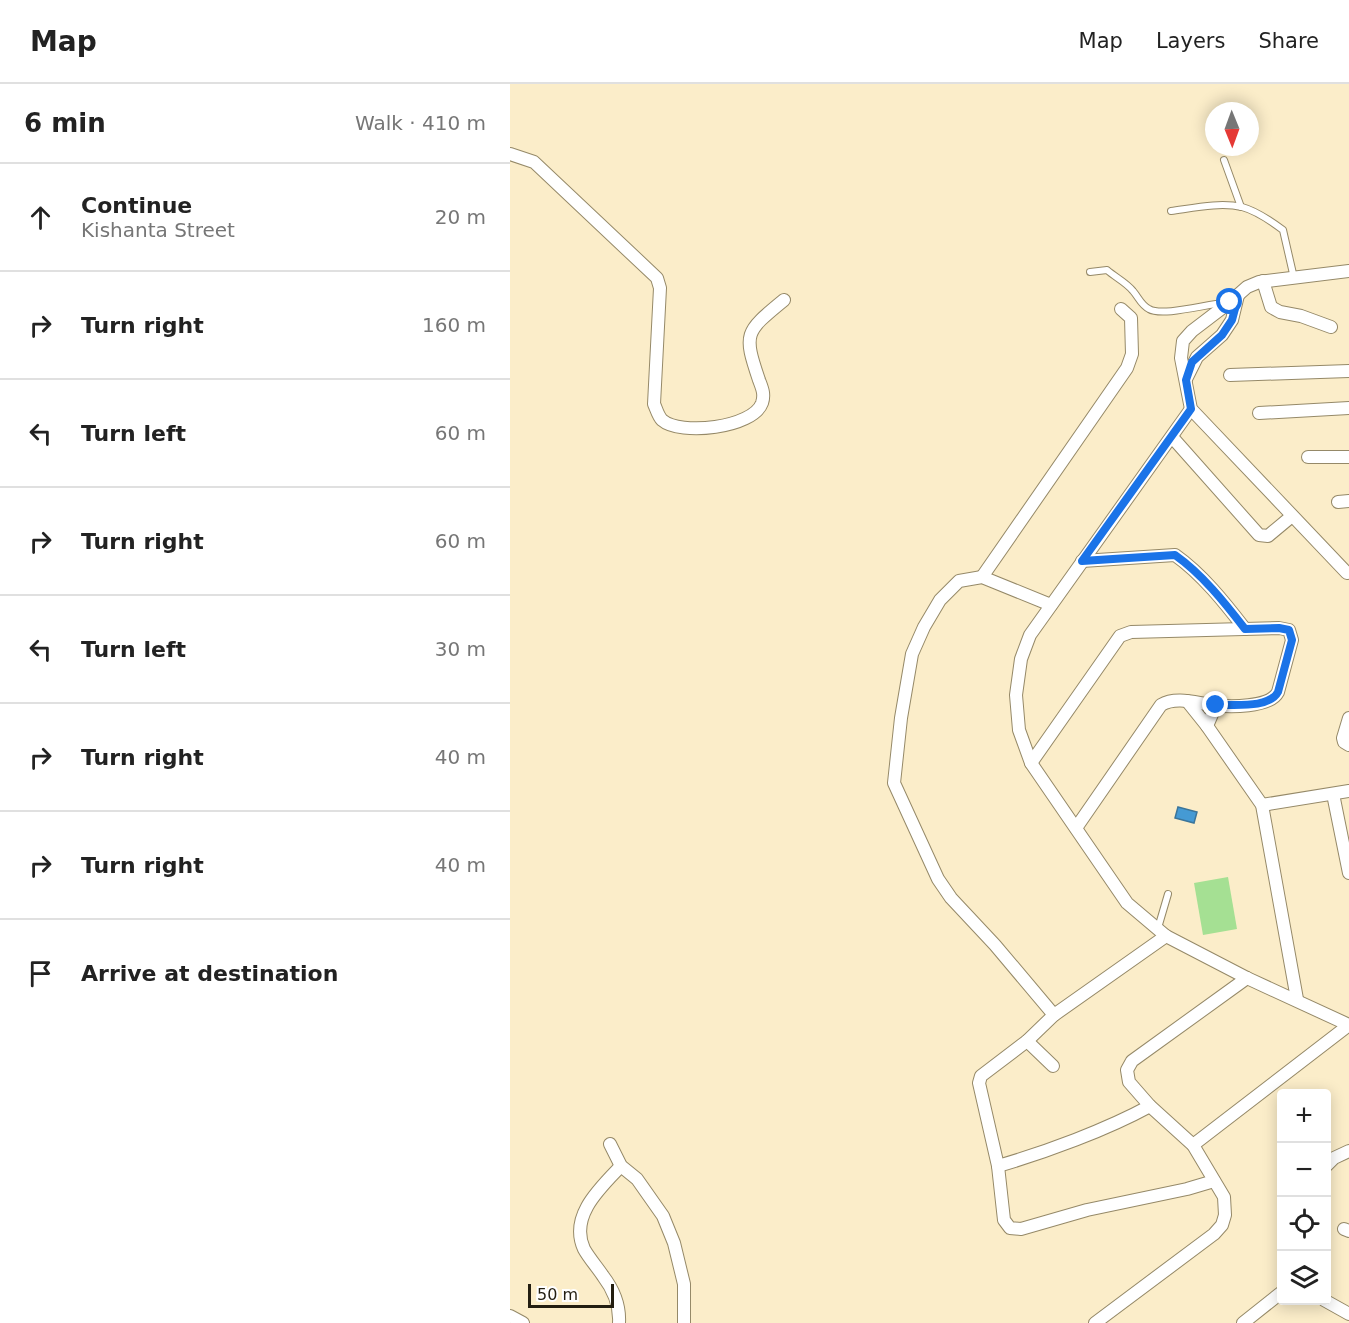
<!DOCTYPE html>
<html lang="en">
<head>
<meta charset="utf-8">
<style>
	body { margin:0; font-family:"DejaVu Sans",sans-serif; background:#f6f6f6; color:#222 }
	.controls { position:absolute; right:18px; bottom:18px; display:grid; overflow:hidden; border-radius:6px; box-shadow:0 3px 15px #0003 }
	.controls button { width:54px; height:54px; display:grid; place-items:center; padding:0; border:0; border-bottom:2px solid #e0e0e0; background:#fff; color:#222; font:30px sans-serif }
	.compass { position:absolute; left:695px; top:18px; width:54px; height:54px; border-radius:50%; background:#fff; box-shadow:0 3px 15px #0003; rotate:179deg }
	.scale { position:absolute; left:18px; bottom:15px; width:86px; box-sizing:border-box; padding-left:6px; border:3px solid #231e11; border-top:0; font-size:16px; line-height:21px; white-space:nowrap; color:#231e11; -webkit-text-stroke:4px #fff; paint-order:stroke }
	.stop { position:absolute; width:18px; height:18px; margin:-14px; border:4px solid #1a73e8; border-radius:50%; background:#fff }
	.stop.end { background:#1a73e8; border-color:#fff; box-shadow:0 2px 6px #0008 }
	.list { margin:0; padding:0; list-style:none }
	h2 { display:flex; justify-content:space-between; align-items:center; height:78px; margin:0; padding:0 24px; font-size:26px }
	h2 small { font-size:20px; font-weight:400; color:#767676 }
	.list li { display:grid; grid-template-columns:39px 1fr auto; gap:18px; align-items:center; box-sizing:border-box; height:108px; padding:0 24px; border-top:2px solid #e0e0e0 }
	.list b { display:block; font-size:22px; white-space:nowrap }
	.list p { margin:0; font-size:20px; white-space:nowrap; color:#767676 }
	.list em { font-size:20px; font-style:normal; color:#767676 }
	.icon { flex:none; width:33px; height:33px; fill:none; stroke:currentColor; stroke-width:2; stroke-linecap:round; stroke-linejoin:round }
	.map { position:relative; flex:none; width:839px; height:1239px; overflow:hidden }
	header { display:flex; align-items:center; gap:36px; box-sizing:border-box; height:84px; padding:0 30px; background:#fff; border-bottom:2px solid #e0e0e0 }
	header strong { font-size:28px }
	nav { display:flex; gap:33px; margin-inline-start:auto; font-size:21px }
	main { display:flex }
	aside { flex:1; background:#fff }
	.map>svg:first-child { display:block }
</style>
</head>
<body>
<header>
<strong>Map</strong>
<nav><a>Map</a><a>Layers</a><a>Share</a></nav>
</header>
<main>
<aside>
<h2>6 min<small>Walk · 410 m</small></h2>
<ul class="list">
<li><svg class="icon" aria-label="ahead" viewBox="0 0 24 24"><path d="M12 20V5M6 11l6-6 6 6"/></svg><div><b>Continue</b><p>Kishanta Street</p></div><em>20 m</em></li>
<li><svg class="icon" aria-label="right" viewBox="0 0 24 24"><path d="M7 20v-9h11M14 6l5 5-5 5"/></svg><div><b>Turn right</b></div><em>160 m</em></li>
<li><svg class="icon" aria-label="left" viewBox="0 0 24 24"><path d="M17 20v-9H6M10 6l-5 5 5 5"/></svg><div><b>Turn left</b></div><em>60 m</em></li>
<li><svg class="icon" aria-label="right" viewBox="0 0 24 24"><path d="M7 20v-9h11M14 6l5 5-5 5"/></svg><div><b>Turn right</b></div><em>60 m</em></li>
<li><svg class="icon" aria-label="left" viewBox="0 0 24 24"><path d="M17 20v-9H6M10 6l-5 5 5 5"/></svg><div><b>Turn left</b></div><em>30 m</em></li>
<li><svg class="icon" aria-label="right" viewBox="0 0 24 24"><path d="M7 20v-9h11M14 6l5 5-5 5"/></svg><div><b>Turn right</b></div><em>40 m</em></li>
<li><svg class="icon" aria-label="right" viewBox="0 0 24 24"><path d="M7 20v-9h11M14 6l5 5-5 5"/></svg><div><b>Turn right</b></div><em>40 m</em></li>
<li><svg class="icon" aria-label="arrive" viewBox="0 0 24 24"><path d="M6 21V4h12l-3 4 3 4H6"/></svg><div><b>Arrive at destination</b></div></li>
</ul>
</aside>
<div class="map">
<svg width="839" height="1239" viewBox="0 0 839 1239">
	<rect width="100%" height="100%" fill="#fbedc9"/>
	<polygon fill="#a5e093" points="718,793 727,845 693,851 684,799"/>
	<polygon fill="#459ad4" stroke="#3b759a" stroke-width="1.5" points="668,723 687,728 684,739 665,734"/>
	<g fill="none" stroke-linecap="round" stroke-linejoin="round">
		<g stroke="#958968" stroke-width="8">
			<g id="lane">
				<polyline points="714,76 731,123"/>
				<path d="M661,127c22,-3 49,-9 71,-4 15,4 29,14 41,23l11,48"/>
				<path d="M580,188l17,-2c8,7 20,13 26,21 6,7 8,14 16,18 13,8 58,-5 75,-6"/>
				<polyline points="648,844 658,810"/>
			</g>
		</g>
		<g stroke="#958968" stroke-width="14">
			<g id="street">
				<path d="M0,70l24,8 123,116 3,10 -6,116c2,4 4,12 8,16 18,16 91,8 100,-17 3,-9 0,-15 -3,-23 -16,-47 -14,-48 25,-80"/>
				<polyline points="753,197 761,223 770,228 791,232 821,243"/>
				<polyline points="720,291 839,287"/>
				<polyline points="676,295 687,273 712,251 722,236 728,211"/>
				<polyline points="681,325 520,551 511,575 506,611 509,646 521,679 617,819 656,852 737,894 839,941"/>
				<polyline points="749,329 839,324"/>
				<polyline points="662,353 749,451 758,452 782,432"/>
				<polyline points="798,373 839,373"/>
				<polyline points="828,418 839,417"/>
				<path d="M572,477l93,-6c27,19 50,48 70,74"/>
				<polyline points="837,489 681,325 671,274 673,257 682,247 720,218 737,203 749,198 839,187"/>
				<polyline points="472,493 617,284 622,270 621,234 611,225"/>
				<polyline points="541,521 472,493 449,497 430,516 414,543 402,570 391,634 384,699 428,795 441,814 485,861 544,931"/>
				<polyline points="677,617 697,642 706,621"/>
				<polyline points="839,634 833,654 834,658 839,661"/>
				<polyline points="697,642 752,721 787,915"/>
				<path d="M521,679l89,-127 11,-4 148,-4 10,2 3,10 -14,52c-8,16 -49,15 -66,13 -16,-2 -36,-9 -51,0l-85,123"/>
				<polyline points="823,710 839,789"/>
				<polyline points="752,721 839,707"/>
				<polyline points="656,852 544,931 517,957 471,992 469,999 488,1082 494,1136 500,1144 511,1145 577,1126 677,1105 704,1097"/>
				<polyline points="517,957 543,982"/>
				<polyline points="100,1060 111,1082 127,1095 153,1132 164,1159 174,1200 174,1239"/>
				<polyline points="683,1061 839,941"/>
				<path d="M488,1082c48,-14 108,-36 152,-60"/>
				<polyline points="816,1082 824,1074 839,1067"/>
				<polyline points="834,1145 839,1147"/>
				<polyline points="814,1216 839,1230"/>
				<polyline points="0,1232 13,1239"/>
				<path d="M109,1239c1,-17 -6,-34 -16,-47 -6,-9 -14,-18 -19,-27 -15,-33 16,-61 37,-83"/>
				<polyline points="585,1239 704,1150 712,1141 715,1131 714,1113 683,1061 640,1022 619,998 617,986 622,977 737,894"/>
				<polyline points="733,1239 772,1208"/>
			</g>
		</g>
		<use href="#lane" stroke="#fff" stroke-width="6"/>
		<use href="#street" stroke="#fff" stroke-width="12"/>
	</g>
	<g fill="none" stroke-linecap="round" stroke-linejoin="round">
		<path stroke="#1a73e8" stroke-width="8" d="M706,621c17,-1 53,4 62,-13l14,-52 -3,-10 -10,-2 -34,1c-20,-26 -43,-55 -70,-74l-93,6 109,-152 -5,-29 6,-18 30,-27 10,-15 4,-15 -6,-3"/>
	</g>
</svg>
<div class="controls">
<button>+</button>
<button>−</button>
<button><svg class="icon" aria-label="locate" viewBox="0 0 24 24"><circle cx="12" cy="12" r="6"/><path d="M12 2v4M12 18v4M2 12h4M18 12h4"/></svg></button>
<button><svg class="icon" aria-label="layers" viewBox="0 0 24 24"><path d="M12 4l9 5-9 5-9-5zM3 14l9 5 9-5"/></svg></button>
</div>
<svg class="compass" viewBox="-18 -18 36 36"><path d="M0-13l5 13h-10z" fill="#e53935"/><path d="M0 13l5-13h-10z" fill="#767676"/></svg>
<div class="scale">50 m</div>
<div class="stop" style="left:720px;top:218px"></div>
<div class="stop end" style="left:706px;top:621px"></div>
</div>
</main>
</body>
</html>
